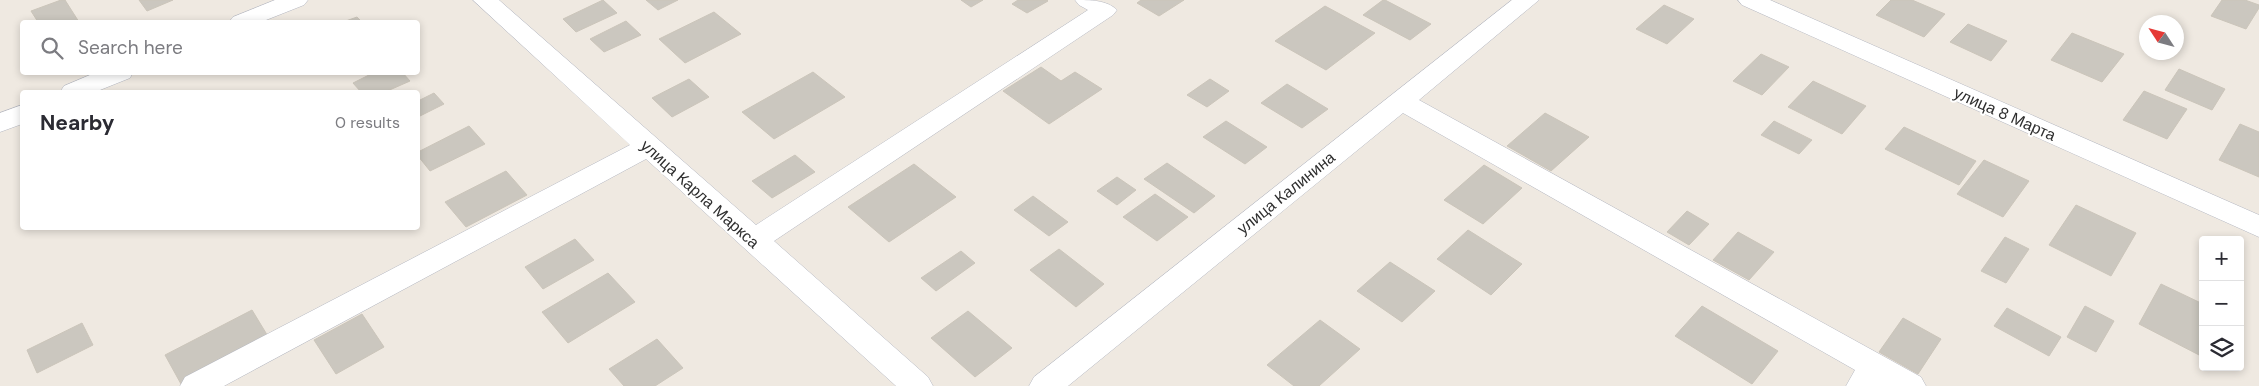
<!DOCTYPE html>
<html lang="en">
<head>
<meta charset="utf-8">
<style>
	body { margin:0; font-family:"DM Sans",sans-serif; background:#f2f2f3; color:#2b2b33 }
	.controls { position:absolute; right:15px; bottom:15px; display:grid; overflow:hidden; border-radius:5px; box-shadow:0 2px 8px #0003 }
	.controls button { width:45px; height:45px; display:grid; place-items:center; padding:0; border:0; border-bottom:1px solid #e1e1e2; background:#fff; color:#2b2b33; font:25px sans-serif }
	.compass { position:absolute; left:2139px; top:15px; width:45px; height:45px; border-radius:50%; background:#fff; box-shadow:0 2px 8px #0003; rotate:306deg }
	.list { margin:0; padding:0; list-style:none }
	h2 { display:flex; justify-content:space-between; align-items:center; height:65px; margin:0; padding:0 20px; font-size:21px }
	h2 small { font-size:16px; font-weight:400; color:#7c7c81 }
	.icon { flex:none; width:28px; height:28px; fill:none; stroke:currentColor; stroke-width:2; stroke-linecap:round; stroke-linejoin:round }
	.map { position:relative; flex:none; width:2259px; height:386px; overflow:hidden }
	.search { position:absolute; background:#fff; box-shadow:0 2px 8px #0003; left:20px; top:20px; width:400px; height:55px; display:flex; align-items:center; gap:12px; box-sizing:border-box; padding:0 18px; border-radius:5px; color:#7c7c81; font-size:19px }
	.panel { position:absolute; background:#fff; box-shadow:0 2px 8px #0003; left:20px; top:90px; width:400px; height:140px; border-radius:5px }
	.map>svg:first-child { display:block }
</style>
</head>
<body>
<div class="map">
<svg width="2259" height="386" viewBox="0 0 2259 386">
	<rect width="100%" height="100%" fill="#efe9e1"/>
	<g fill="#cbc7bf" stroke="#cbc5ba">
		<polygon points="61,0 65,0 79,22 38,22 31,11"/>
		<polygon points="139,0 173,0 147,11"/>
		<polygon points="603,0 617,13 576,32 563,19"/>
		<polygon points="646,0 678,0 658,10"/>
		<polygon points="961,0 983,0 971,7"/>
		<polygon points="1018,0 1047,0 1048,1 1027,13 1012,4"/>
		<polygon points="1141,0 1184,0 1159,16 1137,3"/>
		<polygon points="1383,0 1385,0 1431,24 1410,40 1363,15"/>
		<polygon points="1891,0 1912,0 1945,14 1924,37 1876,15"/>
		<polygon points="2222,0 2245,0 2259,5 2259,8 2246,29 2211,16"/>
		<polygon points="1664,5 1694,19 1667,44 1636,29"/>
		<polygon points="1325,6 1375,33 1326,70 1275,41"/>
		<polygon points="714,12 741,34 685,63 659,39"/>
		<polygon points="357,17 362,22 343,22"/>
		<polygon points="626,21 641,35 604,52 590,39"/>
		<polygon points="1968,24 2007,41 1991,61 1950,42"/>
		<polygon points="2072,33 2124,54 2102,82 2051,60"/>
		<polygon points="1761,54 1789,67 1762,95 1733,81"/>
		<polygon points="1041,67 1061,81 1075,72 1102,89 1049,124 1003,91"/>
		<polygon points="2179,69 2225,89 2212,110 2165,90"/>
		<polygon points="375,72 402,72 410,81 385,92 361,92 353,83"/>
		<polygon points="813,72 845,97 774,139 742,112"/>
		<polygon points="689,79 709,97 672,117 652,98"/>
		<polygon points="1210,79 1229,91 1207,107 1187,95"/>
		<polygon points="1813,81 1866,106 1842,134 1788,107"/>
		<polygon points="1287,84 1328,109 1302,128 1261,103"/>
		<polygon points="2144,91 2187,109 2167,139 2123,120"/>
		<polygon points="434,93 444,104 418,117 418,101"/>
		<polygon points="1545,113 1589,137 1551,171 1507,146"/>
		<polygon points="1226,121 1267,147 1245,164 1203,137"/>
		<polygon points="1774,121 1812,140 1799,154 1761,135"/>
		<polygon points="2240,124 2259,132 2259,177 2219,160"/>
		<polygon points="469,126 485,144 430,171 418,156 418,152"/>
		<polygon points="1904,127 1976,161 1959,185 1885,149"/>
		<polygon points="795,155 815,172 772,198 752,181"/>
		<polygon points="1984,160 2029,181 2003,217 1957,194"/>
		<polygon points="1167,163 1215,196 1194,213 1144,179"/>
		<polygon points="914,164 956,197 889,242 848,207"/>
		<polygon points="1484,165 1522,188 1483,224 1444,200"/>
		<polygon points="506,171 527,195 466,227 445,202"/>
		<polygon points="1117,177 1136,190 1117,205 1097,191"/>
		<polygon points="1155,194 1188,217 1157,241 1123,217"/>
		<polygon points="1033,196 1068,222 1049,236 1014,210"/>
		<polygon points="2076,205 2136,233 2111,276 2049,245"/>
		<polygon points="1687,211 1709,224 1689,245 1667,232"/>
		<polygon points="1468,230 1522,264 1491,295 1437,259"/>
		<polygon points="1738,232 1774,252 1749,280 1713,260"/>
		<polygon points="2005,237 2029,249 2006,283 1981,271"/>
		<polygon points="575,239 594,260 543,289 525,267"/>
		<polygon points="1059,249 1104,284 1076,307 1030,270"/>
		<polygon points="961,251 975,263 936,291 921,278"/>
		<polygon points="1390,262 1435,291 1402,322 1357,291"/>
		<polygon points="608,273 635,302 568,343 542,312"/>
		<polygon points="2161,284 2203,304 2203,357 2139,324"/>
		<polygon points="1702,306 1778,351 1752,384 1675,336"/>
		<polygon points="2085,306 2114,321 2096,352 2067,337"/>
		<polygon points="2007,308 2061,337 2049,356 1994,326"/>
		<polygon points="252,310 269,338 181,384 165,355"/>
		<polygon points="968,311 1012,348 975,377 931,338"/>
		<polygon points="362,314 384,347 336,374 314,340"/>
		<polygon points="1903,318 1941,339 1918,374 1879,352"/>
		<polygon points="1320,320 1360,349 1319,386 1294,386 1267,365"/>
		<polygon points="82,323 93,345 37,373 27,350"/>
		<polygon points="657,339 683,368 655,386 624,386 609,369"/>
	</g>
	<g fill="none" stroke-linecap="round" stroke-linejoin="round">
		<g stroke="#b4b7c1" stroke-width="1">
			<g id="minor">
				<polygon points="275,0 308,0 304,5 261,22 229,22 233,17"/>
				<path d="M473,0h26l257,225 332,-215 -9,-5 -4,-5c15,0 32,0 42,10l-4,5 -339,226 154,136 5,9h-37l-250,-227 -422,227h-44l5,-9 445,-232z"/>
				<polygon points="1512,0 1539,0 1419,100 1921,377 1926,386 1846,386 1855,370 1403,113 1068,386 1029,386 1034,377"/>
				<polygon points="1738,0 1770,0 2259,215 2259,237 1742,5"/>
				<polygon points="97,72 133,72 130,78 95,92 60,92 64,86"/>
				<polygon points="22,105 22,124 0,132 0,113"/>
			</g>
		</g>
		<use href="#minor" fill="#fff" fill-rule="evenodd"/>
	</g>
	<g text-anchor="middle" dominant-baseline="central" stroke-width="4" stroke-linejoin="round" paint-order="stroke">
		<g font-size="16" fill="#2e2e2e" stroke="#fff">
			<text transform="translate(2005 114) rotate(24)">улица 8 Марта</text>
			<text transform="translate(1286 193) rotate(-39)">улица Калинина</text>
			<text transform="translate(700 194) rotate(42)">улица Карла Маркса</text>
		</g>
	</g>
</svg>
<div class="controls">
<button>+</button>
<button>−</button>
<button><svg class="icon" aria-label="layers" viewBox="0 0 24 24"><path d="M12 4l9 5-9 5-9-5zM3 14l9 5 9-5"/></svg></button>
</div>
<svg class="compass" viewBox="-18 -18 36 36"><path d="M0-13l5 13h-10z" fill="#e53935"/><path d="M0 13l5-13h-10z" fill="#7c7c81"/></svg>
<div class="search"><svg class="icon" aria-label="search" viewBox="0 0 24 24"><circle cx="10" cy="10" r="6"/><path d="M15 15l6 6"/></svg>Search here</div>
<section class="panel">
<h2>Nearby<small>0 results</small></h2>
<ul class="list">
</ul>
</section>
</div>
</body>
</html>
